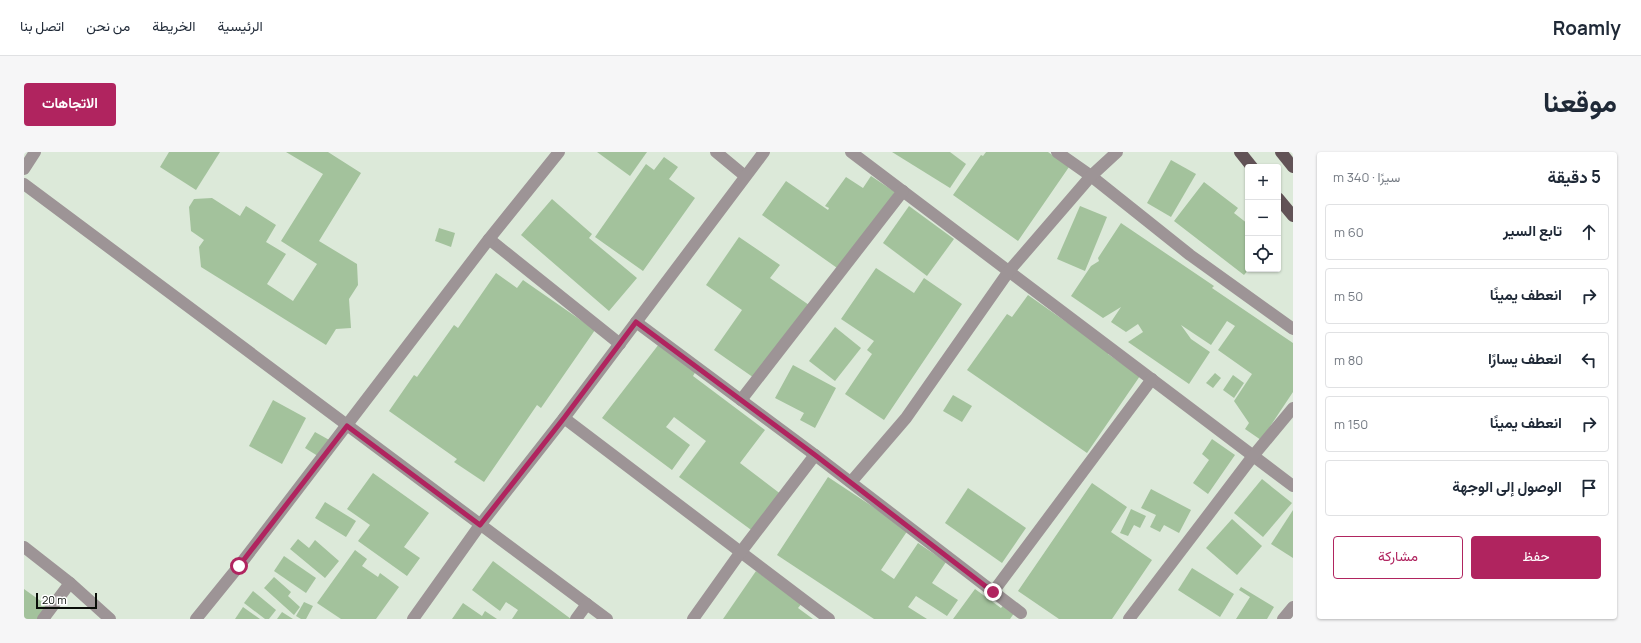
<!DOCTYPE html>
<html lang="ar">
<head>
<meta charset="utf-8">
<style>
	body { margin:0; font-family:Manrope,Vazirmatn,sans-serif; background:#f6f6f7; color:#1f2937; direction:rtl }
	.controls { position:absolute; right:12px; top:12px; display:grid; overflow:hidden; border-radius:4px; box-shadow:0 1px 3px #0004 }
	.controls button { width:36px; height:36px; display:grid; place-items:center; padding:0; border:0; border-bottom:1px solid #e0e1e3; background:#fff; color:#1f2937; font:20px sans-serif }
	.scale { position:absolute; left:12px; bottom:10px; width:61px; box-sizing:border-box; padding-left:4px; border:2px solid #090d08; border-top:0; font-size:11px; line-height:14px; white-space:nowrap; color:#090d08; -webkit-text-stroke:3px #fff; paint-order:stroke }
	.stop { position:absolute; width:12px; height:12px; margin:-9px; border:3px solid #b0245f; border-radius:50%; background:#fff }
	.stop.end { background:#b0245f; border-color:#fff; box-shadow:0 1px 4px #0008 }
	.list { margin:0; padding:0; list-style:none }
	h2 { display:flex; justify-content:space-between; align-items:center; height:52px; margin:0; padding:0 16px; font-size:17px }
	h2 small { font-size:13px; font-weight:400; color:#747a83 }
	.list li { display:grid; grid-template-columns:26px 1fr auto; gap:12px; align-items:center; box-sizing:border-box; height:56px; margin:0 8px 8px; padding:0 8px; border:1px solid #e0e1e3; border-radius:4px }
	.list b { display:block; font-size:15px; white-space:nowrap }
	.list em { font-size:13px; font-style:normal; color:#747a83 }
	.actions { display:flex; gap:8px; padding:12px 16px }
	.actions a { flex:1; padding:9px 0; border:1px solid #b0245f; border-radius:4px; text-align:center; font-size:14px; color:#b0245f }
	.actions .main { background:#b0245f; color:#fff }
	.icon { flex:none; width:22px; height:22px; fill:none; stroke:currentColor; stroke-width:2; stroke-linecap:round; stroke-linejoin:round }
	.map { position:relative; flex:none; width:1269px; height:467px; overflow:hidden; direction:ltr; border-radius:4px }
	header { display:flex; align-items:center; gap:24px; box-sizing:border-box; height:56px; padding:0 20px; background:#fff; border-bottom:1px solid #e0e1e3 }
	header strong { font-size:19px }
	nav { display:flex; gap:22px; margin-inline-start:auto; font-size:14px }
	.intro { display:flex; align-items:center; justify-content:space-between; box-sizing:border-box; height:96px; padding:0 24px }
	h1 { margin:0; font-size:28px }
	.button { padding:10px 18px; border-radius:4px; background:#b0245f; color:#fff; font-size:14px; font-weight:700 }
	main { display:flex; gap:24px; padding:0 24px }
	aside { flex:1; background:#fff; border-radius:4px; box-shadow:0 1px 3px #0004 }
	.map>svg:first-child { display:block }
</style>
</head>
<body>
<header>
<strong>Roamly</strong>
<nav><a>الرئيسية</a><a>الخريطة</a><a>من نحن</a><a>اتصل بنا</a></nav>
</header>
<div class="intro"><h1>موقعنا</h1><a class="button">الاتجاهات</a></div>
<main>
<aside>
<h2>5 دقيقة<small>سيرًا · 340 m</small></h2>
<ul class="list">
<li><svg class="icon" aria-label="ahead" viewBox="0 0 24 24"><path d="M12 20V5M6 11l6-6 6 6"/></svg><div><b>تابع السير</b></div><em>60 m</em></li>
<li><svg class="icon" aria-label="right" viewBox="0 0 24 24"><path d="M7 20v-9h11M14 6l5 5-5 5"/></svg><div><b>انعطف يمينًا</b></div><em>50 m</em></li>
<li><svg class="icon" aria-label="left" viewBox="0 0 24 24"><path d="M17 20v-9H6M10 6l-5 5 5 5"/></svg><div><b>انعطف يسارًا</b></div><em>80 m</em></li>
<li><svg class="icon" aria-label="right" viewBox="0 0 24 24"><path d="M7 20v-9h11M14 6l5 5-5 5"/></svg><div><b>انعطف يمينًا</b></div><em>150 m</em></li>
<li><svg class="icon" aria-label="arrive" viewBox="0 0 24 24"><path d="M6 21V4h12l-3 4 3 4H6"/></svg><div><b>الوصول إلى الوجهة</b></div></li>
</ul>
<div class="actions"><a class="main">حفظ</a><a>مشاركة</a></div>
</aside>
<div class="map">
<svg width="1269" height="467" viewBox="0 0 1269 467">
	<rect width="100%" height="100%" fill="#dce9d9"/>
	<g fill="#a3c29c">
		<polygon points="145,0 196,0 172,38 136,15"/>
		<polygon points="262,0 304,0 337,21 295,89 333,112 334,133 325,147 327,176 312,177 302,193 177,115 175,95 180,88 167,79 165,55 170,47 188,46 216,64 222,54 252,73 242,90 262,102 243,132 269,149 293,112 257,89 299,22"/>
		<polygon points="573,0 623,0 606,24"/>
		<polygon points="868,0 926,0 942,12 926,36"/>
		<polygon points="962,0 1024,0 1045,15 994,89 929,43 957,3 959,4"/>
		<polygon points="640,5 654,15 645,27 671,46 619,119 571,85 622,12 630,18"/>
		<polygon points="1147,8 1172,22 1147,65 1123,51"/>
		<polygon points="847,24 871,40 816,118 738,63 762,29 804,58 805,56 801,54 822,25 839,36"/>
		<polygon points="1180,30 1214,56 1210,61 1224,72 1225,117 1220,123 1150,69"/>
		<polygon points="528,47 568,82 565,86 613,126 585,159 497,83"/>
		<polygon points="885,54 930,87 903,124 859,91"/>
		<polygon points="1056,54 1083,65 1061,119 1033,107"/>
		<polygon points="1097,71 1190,134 1188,136 1269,191 1269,240 1237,288 1221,277 1225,271 1210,249 1228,222 1194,198 1211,174 1203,169 1187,193 1157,173 1167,187 1186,200 1165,232 1104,190 1119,180 1114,172 1102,180 1087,170 1097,155 1079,166 1047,144 1067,114 1075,109 1074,106"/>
		<polygon points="415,76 431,81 427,95 411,89"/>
		<polygon points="715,85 756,113 746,126 785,153 733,228 690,198 718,158 682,133"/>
		<polygon points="852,116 890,141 900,126 938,152 860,268 821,242 848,202 843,198 850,189 817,167"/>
		<polygon points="472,121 493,136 499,128 571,178 517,256 513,253 460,330 430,310 433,307 365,259 390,223 393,225 430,173 434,176"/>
		<polygon points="1004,143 1085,200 1084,202 1116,224 1063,301 943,218 983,162 988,165"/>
		<polygon points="811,175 837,196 811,229 785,209"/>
		<polygon points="635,192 672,219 669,224 741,278 716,311 758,343 730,380 655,325 682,289 650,265 642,275 666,293 648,318 578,266"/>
		<polygon points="769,213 812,236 791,276 776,268 780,261 751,246"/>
		<polygon points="1191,221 1197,226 1189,236 1182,231"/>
		<polygon points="1209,223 1220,231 1210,246 1199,238"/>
		<polygon points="929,243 948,254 938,270 919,259"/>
		<polygon points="249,248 282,266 258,312 225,294"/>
		<polygon points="291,280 307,289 297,306 281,296"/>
		<polygon points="1188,287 1211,303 1184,342 1169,331 1185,308 1178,302"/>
		<polygon points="349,321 405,361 380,395 396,406 383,424 334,389 346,373 323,357"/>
		<polygon points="804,325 884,378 857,418 870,427 894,391 922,410 908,431 934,448 923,464 892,444 884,455 903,467 850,467 753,403"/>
		<polygon points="1238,327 1268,351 1239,385 1210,361"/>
		<polygon points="1068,331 1103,355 1087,380 1128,408 1088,467 1035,467 994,439"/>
		<polygon points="944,336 1002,376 978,411 921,371"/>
		<polygon points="1127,337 1167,358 1155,381 1140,373 1136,380 1126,375 1132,363 1117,356"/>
		<polygon points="301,350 332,369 322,385 291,366"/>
		<polygon points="1107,357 1122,364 1116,376 1110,373 1104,384 1096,381"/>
		<polygon points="1269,358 1269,406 1247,392"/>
		<polygon points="1208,367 1238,394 1213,423 1182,396"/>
		<polygon points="274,387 285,396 291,388 315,409 301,426 266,397"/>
		<polygon points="331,398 343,407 338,414 354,425 356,421 375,435 352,467 317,467 293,451"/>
		<polygon points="260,404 292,426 282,441 250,419"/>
		<polygon points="469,409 547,467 488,467 494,458 482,450 476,459 448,438"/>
		<polygon points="1168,416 1210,442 1196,465 1154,438"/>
		<polygon points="732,419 778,451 774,456 789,467 699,467"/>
		<polygon points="250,425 267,440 264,444 276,455 270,463 240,436"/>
		<polygon points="1217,435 1250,455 1243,467 1212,467 1226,445 1215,438"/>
		<polygon points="0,437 25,455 17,467 0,467"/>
		<polygon points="951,437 977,456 982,450 993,457 986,467 929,467"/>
		<polygon points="229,439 252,458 245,467 241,467 220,451"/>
		<polygon points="280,450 289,454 282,467 277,467 272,464"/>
		<polygon points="439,451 458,464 461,459 473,467 428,467"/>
		<polygon points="219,455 236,467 211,467"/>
		<polygon points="258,460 269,467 253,467"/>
	</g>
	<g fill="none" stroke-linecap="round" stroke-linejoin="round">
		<g stroke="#9d9496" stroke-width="12">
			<polyline points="692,0 721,24"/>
			<polyline points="827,0 1269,334"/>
			<polyline points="1033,0 1067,24 1166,103 1269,177"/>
			<polyline points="0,17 11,0"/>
			<polyline points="0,32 583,467"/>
			<polyline points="465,87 596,192"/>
			<polyline points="612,170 791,303 997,461"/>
			<polyline points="717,248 879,39"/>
			<polyline points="540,266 805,467"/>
			<polyline points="827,330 882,266 985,119 1067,24 1093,0"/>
			<polyline points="0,395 46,431 86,467"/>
			<polyline points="969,440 1128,227"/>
			<polyline points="19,467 46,431"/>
			<polyline points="172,467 215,414 465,87 535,0"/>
			<polyline points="389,467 456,373 540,266 740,0"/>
			<polyline points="552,467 563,452"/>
			<polyline points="669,467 716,401 791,303"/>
			<polyline points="1105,467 1229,304 1269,256"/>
			<polyline points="1259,467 1269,455"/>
		</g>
		<g stroke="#625357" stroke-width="12">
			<polyline points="1216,0 1228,15"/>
			<polyline points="1257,0 1269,15"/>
			<polyline points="1254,46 1269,64"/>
		</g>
	</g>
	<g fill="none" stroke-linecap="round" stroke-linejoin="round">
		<polyline stroke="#b0245f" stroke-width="5" points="215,414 323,274 456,373 540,266 612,170 791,303 969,440"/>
	</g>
</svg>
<div class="controls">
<button>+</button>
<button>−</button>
<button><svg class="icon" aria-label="locate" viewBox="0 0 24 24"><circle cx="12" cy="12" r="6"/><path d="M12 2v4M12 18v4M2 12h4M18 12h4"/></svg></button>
</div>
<div class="scale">20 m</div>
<div class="stop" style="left:215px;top:414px"></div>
<div class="stop end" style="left:969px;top:440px"></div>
</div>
</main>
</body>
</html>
